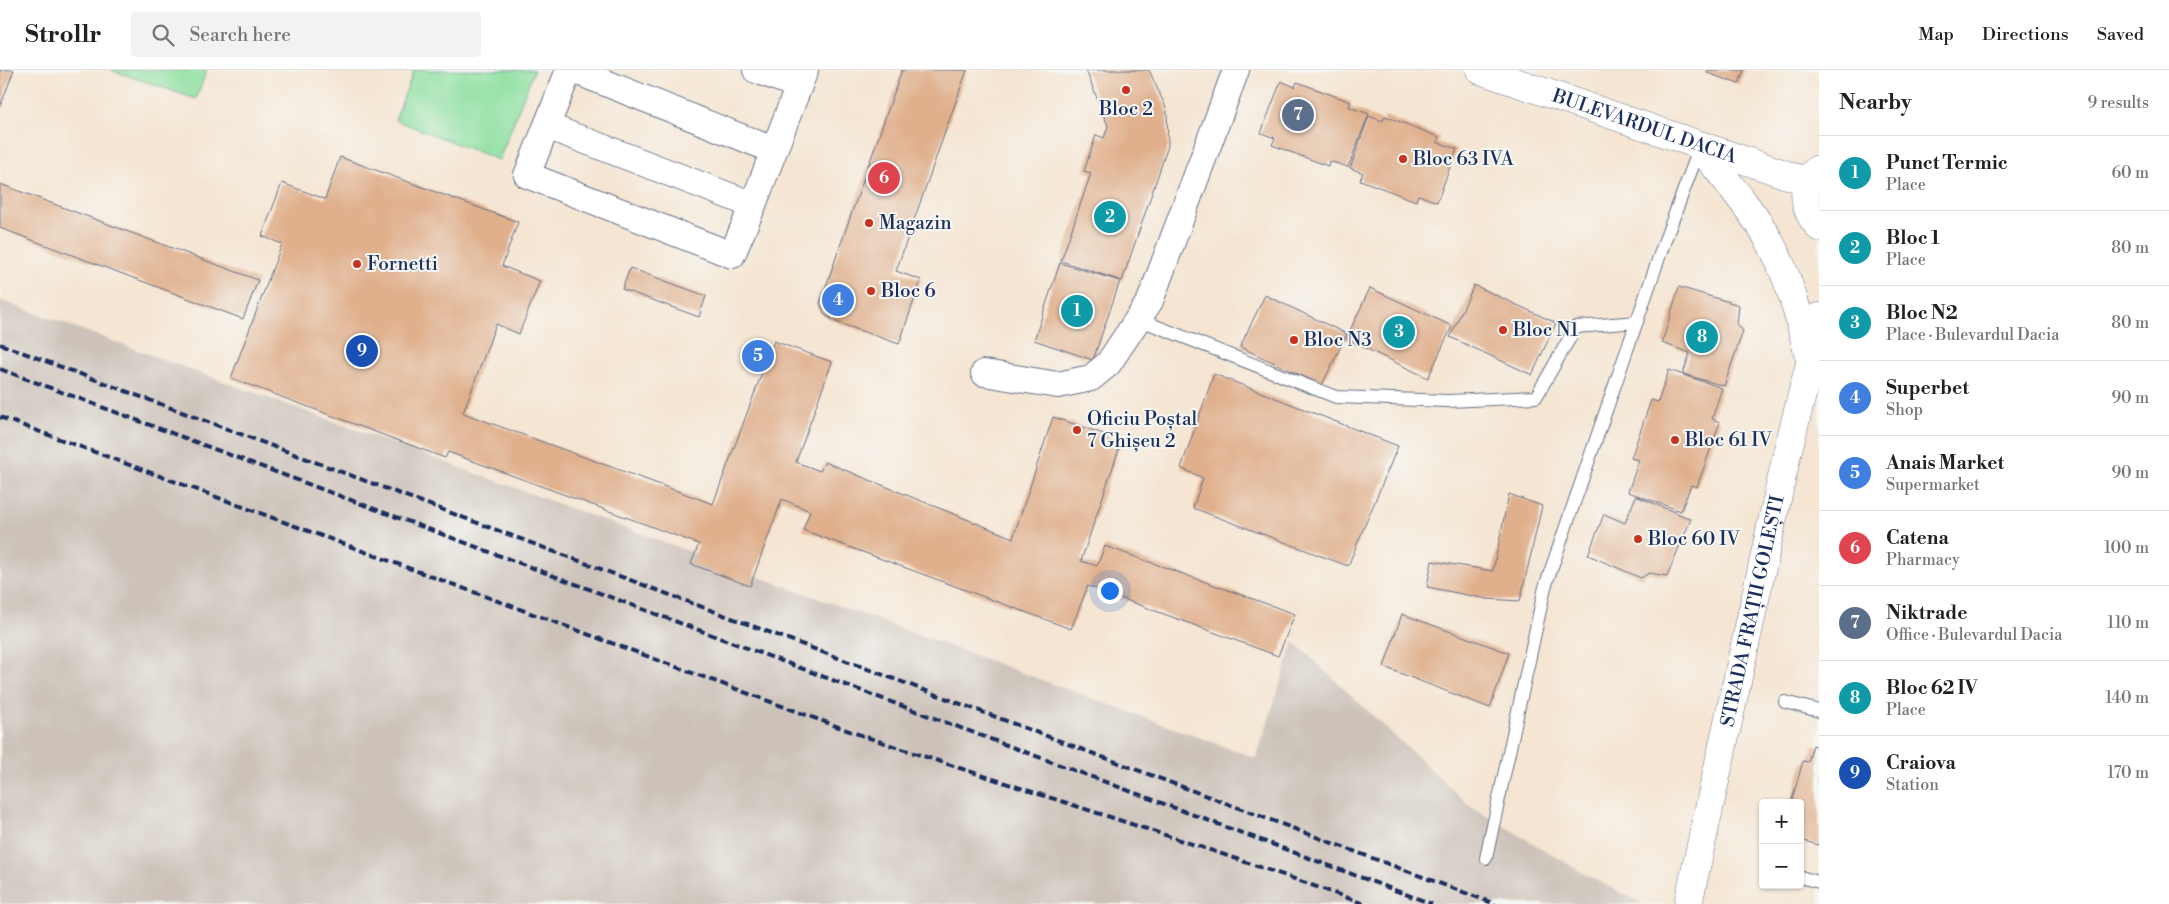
<!DOCTYPE html>
<html lang="en">
<head>
<meta charset="utf-8">
<style>
	body { margin:0; font-family:"Libre Bodoni",serif; background:#f2f2f2; color:#202124 }
	.controls { position:absolute; right:15px; bottom:15px; display:grid; overflow:hidden; border-radius:5px; box-shadow:0 1px 4px #0004 }
	.controls button { width:45px; height:45px; display:grid; place-items:center; padding:0; border:0; border-bottom:1px solid #e0e0e0; background:#fff; color:#202124; font:25px sans-serif }
	.you { position:absolute; left:1109px; top:520px; width:18px; height:18px; margin:-12px; border:4px solid #fff; border-radius:50%; background:#1a73e8; box-shadow:0 0 0 8px #1a73e833 }
	.badge { display:grid; place-items:center; width:32px; height:32px; border-radius:50%; background:#c8321e; color:#fff; font-size:16px; font-weight:700 }
	.pin { position:absolute; translate:-50% -50%; border:2px solid #fff; box-shadow:0 1px 5px #0006 }
	.list { margin:0; padding:0; list-style:none }
	h2 { display:flex; justify-content:space-between; align-items:center; height:65px; margin:0; padding:0 20px; font-size:21px }
	h2 small { font-size:16px; font-weight:400; color:#757577 }
	.list li { display:grid; grid-template-columns:32px 1fr auto; gap:15px; align-items:center; box-sizing:border-box; height:75px; padding:0 20px; border-top:1px solid #e0e0e0 }
	.list b { display:block; font-size:19px; white-space:nowrap }
	.list p { margin:0; font-size:16px; white-space:nowrap; color:#757577 }
	.list em { font-size:16px; font-style:normal; color:#757577 }
	.icon { flex:none; width:28px; height:28px; fill:none; stroke:currentColor; stroke-width:2; stroke-linecap:round; stroke-linejoin:round }
	.map { position:relative; flex:none; width:1819px; height:834px; overflow:hidden }
	header { display:flex; align-items:center; gap:30px; box-sizing:border-box; height:70px; padding:0 25px; background:#fff; border-bottom:1px solid #e0e0e0 }
	header strong { font-size:24px }
	nav { display:flex; gap:28px; margin-inline-start:auto; font-size:18px }
	.search { width:350px; height:45px; background:#f2f2f2; display:flex; align-items:center; gap:12px; box-sizing:border-box; padding:0 18px; border-radius:5px; color:#757577; font-size:19px }
	main { display:flex }
	aside { flex:1; background:#fff }
	.map>svg:first-child { display:block }
</style>
</head>
<body>
<header>
<strong>Strollr</strong>
<div class="search"><svg class="icon" aria-label="search" viewBox="0 0 24 24"><circle cx="10" cy="10" r="6"/><path d="M15 15l6 6"/></svg>Search here</div>
<nav><a>Map</a><a>Directions</a><a>Saved</a></nav>
</header>
<main>
<div class="map">
<svg width="1819" height="834" viewBox="0 0 1819 834">
	<rect width="100%" height="100%" fill="#f6f6f2"/>
	<filter id="ink" filterUnits="userSpaceOnUse"><feTurbulence type="fractalNoise" baseFrequency=".02" numOctaves="2"/><feDisplacementMap in="SourceGraphic" scale="10" xChannelSelector="R" yChannelSelector="G"/><feConvolveMatrix kernelMatrix="1 2 1 2 8 2 1 2 1" color-interpolation-filters="sRGB"/></filter>
	<filter id="wash" filterUnits="userSpaceOnUse"><feTurbulence type="fractalNoise" baseFrequency=".0096" numOctaves="4" result="noise"/><feDisplacementMap in="SourceGraphic" scale="20" xChannelSelector="R" yChannelSelector="G"/><feGaussianBlur stdDeviation="1.12" result="paint"/><feColorMatrix in="noise" values="0 0 0 0 0 0 0 0 0 0 0 0 0 0 0 0 0 1.4 0 .05"/><feComposite in="paint" operator="in"/></filter>
	<g filter="url(#wash)">
		<rect width="100%" height="100%" fill="#f5e5d2"/>
		<polygon fill="#ccc2b9" points="0,230 1256,688 1294,572 1470,736 1592,808 1643,834 0,834"/>
		<g fill="#8fe0a1" stroke="#558880">
			<polygon points="111,0 207,0 196,29"/>
			<polygon points="414,0 534,0 499,90 395,50"/>
		</g>
		<g id="blocks">
			<g fill="#e0b08d">
				<polygon points="0,0 14,0 0,37"/>
				<polygon points="902,0 967,0 896,201 921,210 899,274 836,252 825,245 820,233"/>
				<polygon points="1086,0 1149,0 1167,40 1168,76 1122,211 1061,191 1091,103 1084,101 1096,65 1104,68 1108,56"/>
				<polygon points="1708,0 1744,0 1739,14 1707,3"/>
				<polygon points="1281,11 1295,17 1297,12 1351,32 1349,37 1369,44 1348,97 1329,91 1328,96 1272,75 1275,68 1261,63"/>
				<polygon points="1369,46 1383,51 1385,46 1439,67 1437,72 1457,79 1437,132 1418,125 1416,131 1360,110 1363,103 1350,98"/>
				<polygon points="340,87 518,152 502,196 540,211 519,264 496,254 463,343 713,434 774,271 832,292 796,392 820,401 825,392 1013,468 1053,347 1122,370 1081,491 1097,496 1105,476 1295,544 1278,586 1088,516 1071,559 803,460 810,441 782,429 750,516 691,494 699,474 448,382 445,388 231,308 282,174 262,166 282,113 325,129"/>
				<polygon points="0,114 258,210 243,249 0,158"/>
				<polygon points="1060,193 1120,211 1093,290 1034,270"/>
				<polygon points="630,198 706,226 699,247 622,219"/>
				<polygon points="1474,215 1556,253 1532,305 1450,267"/>
				<polygon points="1679,217 1739,235 1737,254 1743,261 1724,316 1683,304 1690,283 1662,273"/>
				<polygon points="1370,218 1452,256 1428,308 1346,269"/>
				<polygon points="1265,225 1347,264 1322,315 1240,277"/>
				<polygon points="1669,300 1722,318 1712,349 1720,352 1697,417 1691,415 1681,441 1628,422 1639,390 1631,388 1651,330 1658,332"/>
				<polygon points="1214,304 1398,376 1348,496 1193,438 1203,408 1181,398"/>
				<polygon points="1509,424 1542,436 1520,531 1487,529 1427,517 1432,491 1493,501"/>
				<polygon points="1636,426 1691,449 1667,506 1649,503 1641,508 1588,485 1604,444 1625,453"/>
				<polygon points="1402,544 1509,583 1490,638 1384,597"/>
				<polygon points="1813,675 1819,677 1819,775 1800,770 1800,733 1791,733 1803,691 1808,692"/>
			</g>
		</g>
	</g>
	<g filter="url(#ink)">
		<use href="#blocks" fill-opacity="0" stroke="#676f87" stroke-width="1"/>
		<g fill="none" stroke-linecap="round" stroke-linejoin="round">
			<g stroke="#676f87" stroke-width="14">
				<g id="lane">
					<polyline points="1138,249 1336,327 1448,331 1536,327 1576,257 1637,252"/>
					<polyline points="1785,632 1819,641"/>
					<polyline points="1486,788 1545,517 1665,170 1700,77"/>
					<polyline points="1800,807 1819,812"/>
				</g>
			</g>
			<g stroke="#676f87" stroke-width="28">
				<g id="street">
					<polyline points="569,0 527,105 732,185 753,135 805,0"/>
					<polyline points="573,0 773,80"/>
					<polyline points="756,0 799,16"/>
					<polyline points="547,56 753,135"/>
					<polyline points="984,303 1058,315 1091,308 1108,294 1150,231 1236,0"/>
				</g>
			</g>
			<g stroke="#676f87" stroke-width="29">
				<g id="primary">
					<path id="s1" d="M1480,0l328,112"/>
					<path d="M1700,77c23,30 50,60 69,93 19,35 30,75 39,113"/>
					<path d="M1818,99c-20,16 -14,41 1,58"/>
					<path id="s2" d="M1688,834l99,-450 23,-91 9,-46"/>
				</g>
			</g>
			<use href="#lane" stroke="#fff" stroke-width="12"/>
			<use href="#street" stroke="#fff" stroke-width="26"/>
			<use href="#primary" stroke="#fff" stroke-width="28"/>
			<g stroke="#1b2f5e" stroke-width="4" stroke-dasharray="8 4" stroke-linecap="butt">
				<polyline points="0,274 1495,834"/>
				<polyline points="0,299 1432,834"/>
				<path d="M0,347l855,316c169,58 341,109 509,171"/>
			</g>
		</g>
	</g>
	<g fill="#c8321e" stroke="#f6f6f2" stroke-width="2">
		<circle cx="1126" cy="20" r="5"/>
		<circle cx="1403" cy="89" r="5"/>
		<circle cx="869" cy="153" r="5"/>
		<circle cx="357" cy="194" r="5"/>
		<circle cx="871" cy="221" r="5"/>
		<circle cx="1503" cy="260" r="5"/>
		<circle cx="1294" cy="270" r="5"/>
		<circle cx="1077" cy="360" r="5"/>
		<circle cx="1675" cy="370" r="5"/>
		<circle cx="1638" cy="469" r="5"/>
	</g>
	<g text-anchor="middle" dominant-baseline="central" stroke-width="4" stroke-linejoin="round" paint-order="stroke">
		<g font-size="19" fill="#1b2f5e" stroke="#f6f6f2" text-anchor="start">
			<text x="1126" y="39" text-anchor="middle">Bloc 2</text>
			<text x="1413" y="89">Bloc 63 IVA</text>
			<text x="879" y="153">Magazin</text>
			<text x="367" y="194">Fornetti</text>
			<text x="881" y="221">Bloc 6</text>
			<text x="1513" y="260">Bloc N1</text>
			<text x="1304" y="270">Bloc N3</text>
			<text x="1087" y="349">Oficiu Poștal<tspan x="1087" dy="22">7 Ghișeu 2</tspan></text>
			<text x="1685" y="370">Bloc 61 IV</text>
			<text x="1648" y="469">Bloc 60 IV</text>
		</g>
		<g font-size="19" fill="#1b2f5e" stroke="#f6f6f2">
			<text stroke="none"><textPath href="#s1" startOffset="174">BULEVARDUL DACIA</textPath></text>
			<text stroke="none"><textPath href="#s2" startOffset="300">STRADA FRAȚII GOLEȘTI</textPath></text>
		</g>
	</g>
</svg>
<div class="controls">
<button>+</button>
<button>−</button>
</div>
<div class="you"></div>
<div class="pin badge" style="left:1077px;top:241px;background:#0f9aa8">1</div>
<div class="pin badge" style="left:1110px;top:147px;background:#0f9aa8">2</div>
<div class="pin badge" style="left:1399px;top:262px;background:#0f9aa8">3</div>
<div class="pin badge" style="left:838px;top:230px;background:#3f7fe0">4</div>
<div class="pin badge" style="left:758px;top:286px;background:#3f7fe0">5</div>
<div class="pin badge" style="left:884px;top:108px;background:#e0444e">6</div>
<div class="pin badge" style="left:1298px;top:45px;background:#5c6f8a">7</div>
<div class="pin badge" style="left:1702px;top:267px;background:#0f9aa8">8</div>
<div class="pin badge" style="left:362px;top:281px;background:#1a4fb4">9</div>
</div>
<aside>
<h2>Nearby<small>9 results</small></h2>
<ul class="list">
<li><span class="badge" style="background:#0f9aa8">1</span><div><b>Punct Termic</b><p>Place</p></div><em>60 m</em></li>
<li><span class="badge" style="background:#0f9aa8">2</span><div><b>Bloc 1</b><p>Place</p></div><em>80 m</em></li>
<li><span class="badge" style="background:#0f9aa8">3</span><div><b>Bloc N2</b><p>Place · Bulevardul Dacia</p></div><em>80 m</em></li>
<li><span class="badge" style="background:#3f7fe0">4</span><div><b>Superbet</b><p>Shop</p></div><em>90 m</em></li>
<li><span class="badge" style="background:#3f7fe0">5</span><div><b>Anais Market</b><p>Supermarket</p></div><em>90 m</em></li>
<li><span class="badge" style="background:#e0444e">6</span><div><b>Catena</b><p>Pharmacy</p></div><em>100 m</em></li>
<li><span class="badge" style="background:#5c6f8a">7</span><div><b>Niktrade</b><p>Office · Bulevardul Dacia</p></div><em>110 m</em></li>
<li><span class="badge" style="background:#0f9aa8">8</span><div><b>Bloc 62 IV</b><p>Place</p></div><em>140 m</em></li>
<li><span class="badge" style="background:#1a4fb4">9</span><div><b>Craiova</b><p>Station</p></div><em>170 m</em></li>
</ul>
</aside>
</main>
</body>
</html>
